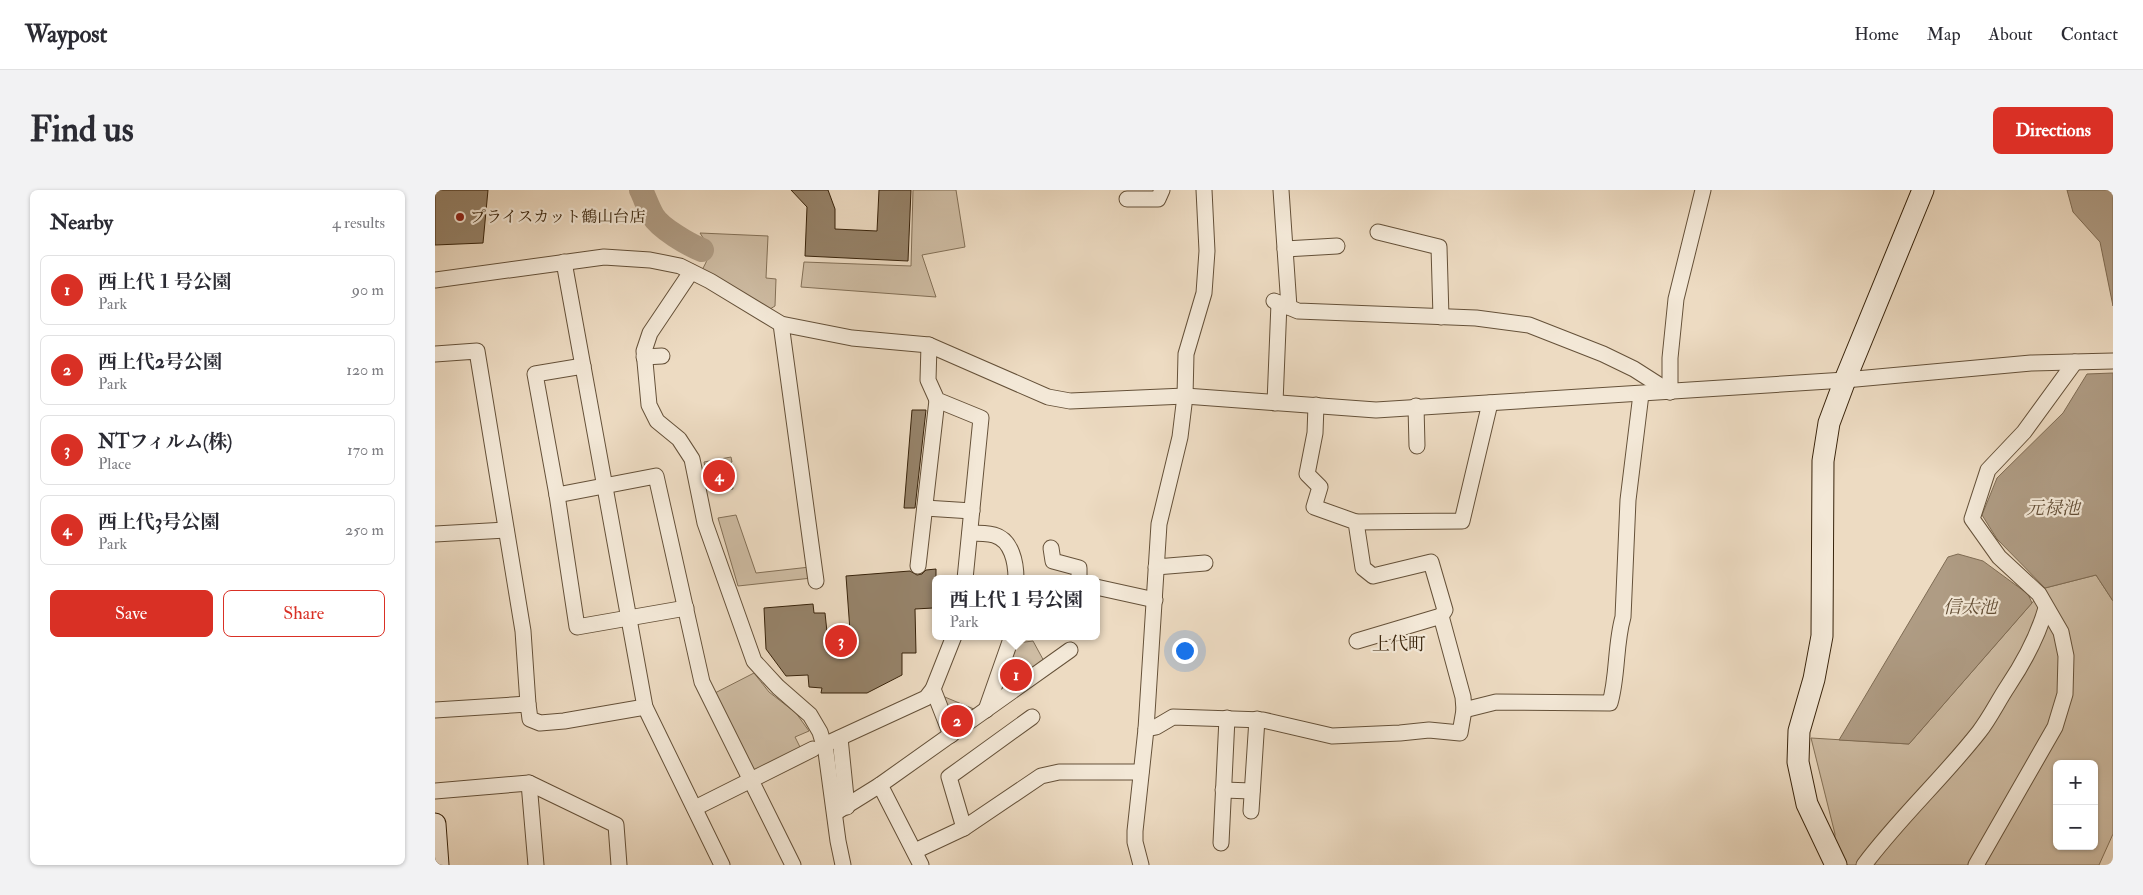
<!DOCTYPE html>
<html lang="en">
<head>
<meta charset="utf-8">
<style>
	body { margin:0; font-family:"IM FELL Double Pica","Noto Serif JP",serif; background:#f2f2f3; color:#2b2b33 }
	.controls { position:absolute; right:15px; bottom:15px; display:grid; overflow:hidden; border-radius:8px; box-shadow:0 1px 4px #0004 }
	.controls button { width:45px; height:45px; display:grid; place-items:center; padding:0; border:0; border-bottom:1px solid #e1e1e2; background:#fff; color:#2b2b33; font:25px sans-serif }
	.you { position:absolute; left:749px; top:460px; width:18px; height:18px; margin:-12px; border:4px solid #fff; border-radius:50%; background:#1a73e8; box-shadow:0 0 0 8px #1a73e833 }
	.badge { display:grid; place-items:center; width:32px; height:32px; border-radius:50%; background:#d93025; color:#fff; font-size:16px; font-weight:700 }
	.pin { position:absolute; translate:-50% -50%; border:2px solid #fff; box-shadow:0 1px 5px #0006 }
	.popup { position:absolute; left:497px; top:385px; width:168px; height:65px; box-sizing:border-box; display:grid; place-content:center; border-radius:8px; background:#fff; filter:drop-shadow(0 1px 4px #0005); font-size:16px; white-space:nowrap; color:#7c7c81 }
	.popup b { font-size:19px; color:#2b2b33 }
	.popup::after { content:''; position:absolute; left:50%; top:100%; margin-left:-10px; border:10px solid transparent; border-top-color:#fff }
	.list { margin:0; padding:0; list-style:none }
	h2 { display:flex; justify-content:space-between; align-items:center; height:65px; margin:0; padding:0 20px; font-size:21px }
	h2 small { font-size:16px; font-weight:400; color:#7c7c81 }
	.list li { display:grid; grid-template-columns:32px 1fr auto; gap:15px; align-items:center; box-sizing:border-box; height:70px; margin:0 10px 10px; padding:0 10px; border:1px solid #e1e1e2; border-radius:8px }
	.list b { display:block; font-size:19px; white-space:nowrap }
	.list p { margin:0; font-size:16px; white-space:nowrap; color:#7c7c81 }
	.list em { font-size:16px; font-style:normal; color:#7c7c81 }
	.actions { display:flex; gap:10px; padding:15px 20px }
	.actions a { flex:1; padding:11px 0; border:1px solid #d93025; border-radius:8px; text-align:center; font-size:18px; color:#d93025 }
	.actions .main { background:#d93025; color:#fff }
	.map { position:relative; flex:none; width:1678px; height:675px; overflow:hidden; border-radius:8px }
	header { display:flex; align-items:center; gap:30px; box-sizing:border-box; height:70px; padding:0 25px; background:#fff; border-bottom:1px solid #e1e1e2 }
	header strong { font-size:24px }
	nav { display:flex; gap:28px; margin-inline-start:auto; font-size:18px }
	.intro { display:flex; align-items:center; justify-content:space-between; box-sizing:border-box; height:120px; padding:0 30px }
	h1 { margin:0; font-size:35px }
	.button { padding:12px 22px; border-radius:8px; background:#d93025; color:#fff; font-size:18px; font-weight:700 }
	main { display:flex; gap:30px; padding:0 30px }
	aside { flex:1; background:#fff; border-radius:8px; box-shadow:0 1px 4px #0004 }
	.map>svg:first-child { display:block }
</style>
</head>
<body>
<header>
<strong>Waypost</strong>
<nav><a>Home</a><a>Map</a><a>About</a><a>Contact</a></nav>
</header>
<div class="intro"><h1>Find us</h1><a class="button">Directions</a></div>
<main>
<aside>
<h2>Nearby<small>4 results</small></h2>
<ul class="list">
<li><span class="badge">1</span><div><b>西上代１号公園</b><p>Park</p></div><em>90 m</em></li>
<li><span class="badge">2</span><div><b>西上代2号公園</b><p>Park</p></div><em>120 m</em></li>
<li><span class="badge">3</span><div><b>NTフィルム(株)</b><p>Place</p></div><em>170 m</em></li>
<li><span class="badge">4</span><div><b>西上代3号公園</b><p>Park</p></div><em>250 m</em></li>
</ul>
<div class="actions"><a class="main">Save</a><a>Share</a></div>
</aside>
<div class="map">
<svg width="1678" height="675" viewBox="0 0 1678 675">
	<rect width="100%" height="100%" fill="#eddbc2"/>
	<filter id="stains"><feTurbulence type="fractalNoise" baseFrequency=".004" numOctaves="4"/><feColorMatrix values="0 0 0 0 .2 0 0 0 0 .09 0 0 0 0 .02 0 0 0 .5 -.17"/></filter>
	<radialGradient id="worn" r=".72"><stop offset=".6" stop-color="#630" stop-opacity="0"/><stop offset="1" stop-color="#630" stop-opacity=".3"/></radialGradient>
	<g fill="#cebca3" stroke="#837057" fill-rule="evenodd">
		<polygon points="478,0 521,0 530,57 487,65 501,107 366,97 369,72 476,76"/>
		<path d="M265,43l68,3 -2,42 10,1 -1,27 -5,3 -68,-39c10,-18 9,-20 -2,-37z"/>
		<polygon points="296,267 297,272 294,273 298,299 275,301 269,272"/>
		<polygon points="301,325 321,383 375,377 377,388 303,396 283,328"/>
		<path d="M1661,385l17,26v233l-14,31h-267l3,-31 -24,-96 98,6 136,-156zM1622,574h37v82h-37z"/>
		<polygon points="598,451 610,473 571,502 564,498 582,453"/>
		<polygon points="319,483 334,502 361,523 374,541 360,547 366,559 322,581 316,579 278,504"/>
		<polygon points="505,505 546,522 516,541"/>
	</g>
	<g fill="#af9c84" stroke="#7f6c54">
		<polygon points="1632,0 1678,0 1678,116 1665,52 1638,22"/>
		<polygon points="1678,183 1678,411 1661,385 1610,398 1562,349 1547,325 1562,288 1628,223 1652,184"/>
		<polygon points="1523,364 1548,371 1593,404 1597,413 1474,554 1404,550 1513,367"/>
	</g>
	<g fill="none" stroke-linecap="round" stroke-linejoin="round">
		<path stroke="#af9c84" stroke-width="24" d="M206,0c4,8 7,18 12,26 7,12 36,29 49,34"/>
	</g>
	<g fill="#96836a" stroke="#38230b">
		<polygon points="0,0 53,0 48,53 0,55"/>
		<polygon points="356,0 393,0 400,19 400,39 442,41 444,0 476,0 473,71 370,66 372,17"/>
		<polygon points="477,220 491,220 480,318 469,318"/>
		<polygon points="501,379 501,414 498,415 498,418 480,419 481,463 467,463 467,485 432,503 386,503 387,498 374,497 373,485 351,486 331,459 329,418 378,414 379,423 390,423 392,442 415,441 411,386 475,381 482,385 487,384 491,380"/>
	</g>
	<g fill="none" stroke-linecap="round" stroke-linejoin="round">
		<g stroke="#655139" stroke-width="17">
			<g id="street">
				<polyline points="846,0 854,117"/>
				<polyline points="692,9 723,9 727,0"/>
				<polyline points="943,42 1004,57 1006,127"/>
				<polyline points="850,59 902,56"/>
				<polyline points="129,72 210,517 287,675"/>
				<polyline points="256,82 215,143 209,161 214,215 222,231 244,249 257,269 270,333 319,471 343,497 375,525 385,542 391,562 403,651 408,675"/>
				<polyline points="0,90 169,67 215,70 245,76 275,91 346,134 417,148 494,155 613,207 635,211 750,206 941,220 1410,190 1596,173 1678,171"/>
				<polyline points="839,111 863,121 1041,128 1094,135 1168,164 1199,179 1235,202"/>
				<polyline points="346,134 381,391"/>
				<polyline points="494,155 493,190 502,210 546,228 530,389"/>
				<polyline points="0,164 42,161 88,441 93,514"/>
				<polyline points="209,167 227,166"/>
				<polyline points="148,176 100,184 122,305 142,437 251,418"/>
				<polyline points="1235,202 1235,168 1241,109 1268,0"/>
				<polyline points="840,213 844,113"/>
				<polyline points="881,215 880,243 872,284 885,297 879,317 921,332 928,378 938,386 996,372 1010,420 1006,426 922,451"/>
				<polyline points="981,216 982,256"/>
				<polyline points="122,305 221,286 267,492 358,675"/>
				<polyline points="490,318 537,321"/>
				<polyline points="921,332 1027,331 1055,213"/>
				<path d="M535,343c8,0 16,0 24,2 18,5 22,28 22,44"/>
				<polyline points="0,344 71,340"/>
				<polyline points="616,358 618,371 644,378 644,389"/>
				<polyline points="483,376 502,210"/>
				<polyline points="721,377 770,373"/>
				<polyline points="661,397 720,410"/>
				<polyline points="498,499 516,545"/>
				<polyline points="0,520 93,514 95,529 105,533 129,531 210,517"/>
				<polyline points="551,520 577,446"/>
				<path d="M1029,520l32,-8 114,1c8,-28 5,-58 13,-86l5,-117 13,-106"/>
				<polyline points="711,539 721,537 738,527 828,530 897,546 965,543 994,540 1025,543 1029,520 1028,507 1006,426"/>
				<polyline points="405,548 412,617"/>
				<polyline points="389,555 491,508 498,499 519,446"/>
				<polyline points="94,593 101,675"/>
				<polyline points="445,595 486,675"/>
				<polyline points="788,600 817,601"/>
				<polyline points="0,601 94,593 181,635 184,675"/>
				<polyline points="260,618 378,559"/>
				<polyline points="816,621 822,529"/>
				<polyline points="400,623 445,595 635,460"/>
				<polyline points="529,638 514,587 597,527"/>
				<polyline points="786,653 792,528"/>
				<polyline points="480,661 529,638 606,586 624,582 706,582"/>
				<polyline points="706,675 700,652 700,641 711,539 724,334 745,247 750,206 751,164 769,103 772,61 769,0"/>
				<path d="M1429,675c35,-47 79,-87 115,-133 11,-14 19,-31 29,-46 16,-24 30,-50 38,-78"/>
				<polyline points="1541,675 1620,537 1630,504 1631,466 1626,442 1604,404 1564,367 1537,329 1553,280 1589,242 1640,172"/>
			</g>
		</g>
		<g stroke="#38230b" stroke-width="23">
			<g id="secondary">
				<polyline points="0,634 3,675"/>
				<polyline points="1401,675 1372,614 1363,572 1364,541 1379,489 1387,446 1388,271 1394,233 1410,190 1488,0"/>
			</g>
		</g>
		<use href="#street" stroke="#f3e8d7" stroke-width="15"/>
		<use href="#secondary" stroke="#f3e8d7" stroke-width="21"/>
	</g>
	<circle fill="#8f2418" stroke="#f3e8d7" stroke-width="2" cx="25" cy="27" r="5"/>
	<g text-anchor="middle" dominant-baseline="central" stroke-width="4.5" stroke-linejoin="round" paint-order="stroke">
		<g font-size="16" fill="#38230b" stroke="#f3e8d7" text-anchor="start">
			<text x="35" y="27">プライスカット鶴山台店</text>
		</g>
		<g font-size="18" font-style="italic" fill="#624d35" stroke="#f3e8d7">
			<text x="1618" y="318">元禄池</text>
			<text x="1535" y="417">信太池</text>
		</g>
		<g font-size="18" fill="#38230b" stroke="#f3e8d7">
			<text x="964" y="454">上代町</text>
		</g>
	</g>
	<rect width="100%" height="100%" filter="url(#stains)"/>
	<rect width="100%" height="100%" fill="url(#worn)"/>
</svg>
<div class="controls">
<button>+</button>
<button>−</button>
</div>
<div class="you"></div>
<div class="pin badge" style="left:581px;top:485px">1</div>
<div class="popup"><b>西上代１号公園</b>Park</div>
<div class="pin badge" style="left:522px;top:531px">2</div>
<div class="pin badge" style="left:406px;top:451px">3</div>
<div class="pin badge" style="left:284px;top:286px">4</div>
</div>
</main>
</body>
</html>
